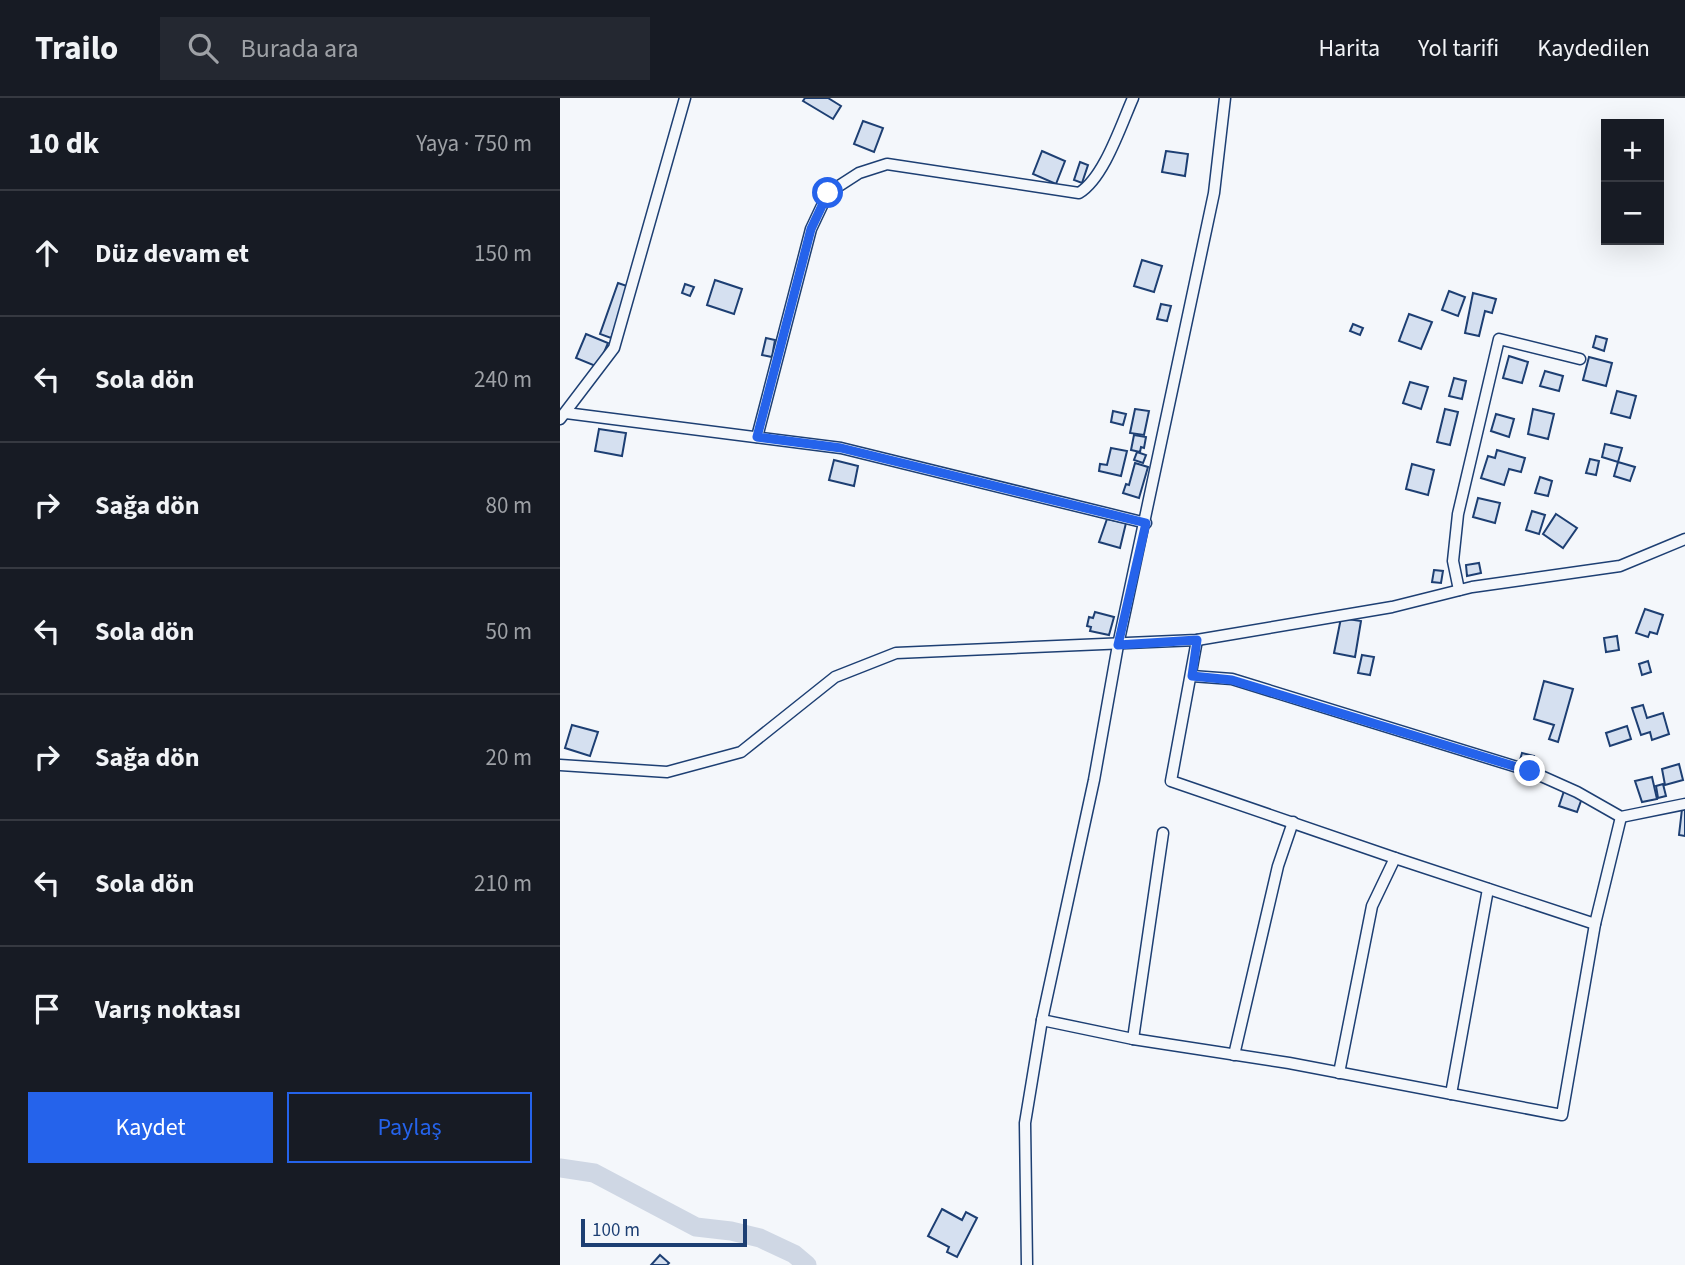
<!DOCTYPE html>
<html lang="tr">
<head>
<meta charset="utf-8">
<style>
	body { margin:0; font-family:"Source Sans 3",sans-serif; background:#242831; color:#f1f3f6 }
	.controls { position:absolute; right:21px; top:21px; display:grid; overflow:hidden; border-radius:0px; box-shadow:0 7px 28px #0002 }
	.controls button { width:63px; height:63px; display:grid; place-items:center; padding:0; border:0; border-bottom:2px solid #363941; background:#171b24; color:#f1f3f6; font:35px sans-serif }
	.scale { position:absolute; left:21px; bottom:18px; width:166px; box-sizing:border-box; padding-left:7px; border:4px solid #1d3f73; border-top:0; font-size:19px; line-height:24px; white-space:nowrap; color:#1d3f73; -webkit-text-stroke:5px #f4f7fb; paint-order:stroke }
	.stop { position:absolute; width:21px; height:21px; margin:-16px; border:5px solid #2563eb; border-radius:50%; background:#fff }
	.stop.end { background:#2563eb; border-color:#fff; box-shadow:0 2px 7px #0008 }
	.list { margin:0; padding:0; list-style:none }
	h2 { display:flex; justify-content:space-between; align-items:center; height:91px; margin:0; padding:0 28px; font-size:30px }
	h2 small { font-size:23px; font-weight:400; color:#9ea1a6 }
	.list li { display:grid; grid-template-columns:46px 1fr auto; gap:21px; align-items:center; box-sizing:border-box; height:126px; padding:0 28px; border-top:2px solid #363941 }
	.list b { display:block; font-size:26px; white-space:nowrap }
	.list em { font-size:23px; font-style:normal; color:#9ea1a6 }
	.actions { display:flex; gap:14px; padding:21px 28px }
	.actions a { flex:1; padding:16px 0; border:2px solid #2563eb; border-radius:0px; text-align:center; font-size:24px; color:#2563eb }
	.actions .main { background:#2563eb; color:#fff }
	.icon { flex:none; width:38px; height:38px; fill:none; stroke:currentColor; stroke-width:2; stroke-linecap:round; stroke-linejoin:round }
	.map { position:relative; flex:none; width:1125px; height:1167px; overflow:hidden }
	header { display:flex; align-items:center; gap:42px; box-sizing:border-box; height:98px; padding:0 35px; background:#171b24; border-bottom:2px solid #363941 }
	header strong { font-size:33px }
	nav { display:flex; gap:38px; margin-inline-start:auto; font-size:24px }
	.search { width:490px; height:63px; background:#242831; display:flex; align-items:center; gap:18px; box-sizing:border-box; padding:0 24px; border-radius:0px; color:#9ea1a6; font-size:26px }
	main { display:flex }
	aside { flex:1; background:#171b24 }
	.map>svg:first-child { display:block }
</style>
</head>
<body>
<header>
<strong>Trailo</strong>
<div class="search"><svg class="icon" aria-label="search" viewBox="0 0 24 24"><circle cx="10" cy="10" r="6"/><path d="M15 15l6 6"/></svg>Burada ara</div>
<nav><a>Harita</a><a>Yol tarifi</a><a>Kaydedilen</a></nav>
</header>
<main>
<aside>
<h2>10 dk<small>Yaya · 750 m</small></h2>
<ul class="list">
<li><svg class="icon" aria-label="ahead" viewBox="0 0 24 24"><path d="M12 20V5M6 11l6-6 6 6"/></svg><div><b>Düz devam et</b></div><em>150 m</em></li>
<li><svg class="icon" aria-label="left" viewBox="0 0 24 24"><path d="M17 20v-9H6M10 6l-5 5 5 5"/></svg><div><b>Sola dön</b></div><em>240 m</em></li>
<li><svg class="icon" aria-label="right" viewBox="0 0 24 24"><path d="M7 20v-9h11M14 6l5 5-5 5"/></svg><div><b>Sağa dön</b></div><em>80 m</em></li>
<li><svg class="icon" aria-label="left" viewBox="0 0 24 24"><path d="M17 20v-9H6M10 6l-5 5 5 5"/></svg><div><b>Sola dön</b></div><em>50 m</em></li>
<li><svg class="icon" aria-label="right" viewBox="0 0 24 24"><path d="M7 20v-9h11M14 6l5 5-5 5"/></svg><div><b>Sağa dön</b></div><em>20 m</em></li>
<li><svg class="icon" aria-label="left" viewBox="0 0 24 24"><path d="M17 20v-9H6M10 6l-5 5 5 5"/></svg><div><b>Sola dön</b></div><em>210 m</em></li>
<li><svg class="icon" aria-label="arrive" viewBox="0 0 24 24"><path d="M6 21V4h12l-3 4 3 4H6"/></svg><div><b>Varış noktası</b></div></li>
</ul>
<div class="actions"><a class="main">Kaydet</a><a>Paylaş</a></div>
</aside>
<div class="map">
<svg width="1125" height="1167" viewBox="0 0 1125 1167">
	<rect width="100%" height="100%" fill="#f4f7fb"/>
	<g fill="none" stroke-linecap="round" stroke-linejoin="round">
		<polyline stroke="#cfd7e4" stroke-width="19" points="0,1070 34,1075 136,1129 171,1133 200,1140 234,1156 247,1167"/>
	</g>
	<g fill="#d5e0f0" stroke="#1d3f73" stroke-width="2">
		<polygon points="245,0 268,0 281,8 273,21 243,3"/>
		<polygon points="303,23 323,30 314,54 294,46"/>
		<polygon points="482,53 505,63 496,86 473,76"/>
		<polygon points="606,53 628,56 625,78 602,74"/>
		<polygon points="520,64 528,67 522,85 514,82"/>
		<polygon points="582,162 602,168 594,194 574,188"/>
		<polygon points="155,182 182,191 174,216 147,207"/>
		<polygon points="58,185 70,189 51,240 40,236"/>
		<polygon points="125,186 134,189 130,198 122,195"/>
		<polygon points="889,193 905,199 898,218 882,212"/>
		<polygon points="913,195 936,201 932,215 925,213 919,238 905,235"/>
		<polygon points="601,206 611,208 607,223 597,221"/>
		<polygon points="849,216 872,224 861,251 839,243"/>
		<polygon points="793,226 803,230 800,237 790,233"/>
		<polygon points="26,236 48,245 38,269 16,260"/>
		<polygon points="1036,238 1047,241 1044,253 1033,249"/>
		<polygon points="206,240 215,242 212,259 202,257"/>
		<polygon points="949,258 968,264 962,285 943,280"/>
		<polygon points="1029,259 1052,265 1046,288 1023,282"/>
		<polygon points="985,273 1003,278 999,293 980,288"/>
		<polygon points="894,280 906,283 902,301 889,298"/>
		<polygon points="850,284 868,289 861,311 843,305"/>
		<polygon points="1057,293 1076,298 1070,320 1051,315"/>
		<polygon points="575,311 589,313 584,337 570,335"/>
		<polygon points="885,311 898,314 890,347 877,344"/>
		<polygon points="973,311 994,316 988,341 968,336"/>
		<polygon points="553,313 566,316 563,327 551,324"/>
		<polygon points="936,316 954,321 949,339 931,333"/>
		<polygon points="39,331 66,335 62,358 35,353"/>
		<polygon points="574,337 586,339 584,350 581,349 580,354 571,352"/>
		<polygon points="1045,346 1062,350 1058,364 1042,359"/>
		<polygon points="551,350 567,353 561,378 539,373 540,366 547,367"/>
		<polygon points="937,352 965,360 961,374 949,371 944,387 921,380 928,358 935,360"/>
		<polygon points="577,354 586,357 583,365 574,362"/>
		<polygon points="1030,361 1039,363 1036,377 1026,375"/>
		<polygon points="274,362 298,368 294,388 269,382"/>
		<polygon points="1058,364 1075,369 1070,383 1054,378"/>
		<polygon points="575,365 588,369 579,400 563,395 566,386 569,387"/>
		<polygon points="852,366 874,372 868,397 846,391"/>
		<polygon points="980,379 992,383 988,398 975,395"/>
		<polygon points="918,400 940,405 935,425 913,419"/>
		<polygon points="972,413 985,417 979,436 966,432"/>
		<polygon points="996,416 1017,430 1003,450 983,436"/>
		<polygon points="547,421 566,425 560,450 539,444"/>
		<polygon points="919,465 921,475 907,478 906,467"/>
		<polygon points="874,472 883,473 881,485 872,484"/>
		<polygon points="1085,511 1103,517 1097,536 1090,534 1088,539 1076,535"/>
		<polygon points="535,514 554,519 549,537 530,533 531,529 527,528 529,519 533,520"/>
		<polygon points="781,520 801,523 795,559 774,555"/>
		<polygon points="1057,538 1059,552 1046,554 1044,540"/>
		<polygon points="802,557 814,559 810,577 798,575"/>
		<polygon points="1088,563 1091,574 1082,577 1079,566"/>
		<polygon points="984,583 1013,591 998,644 989,641 994,627 974,621"/>
		<polygon points="1083,607 1087,620 1103,615 1109,636 1092,642 1090,634 1081,637 1072,610"/>
		<polygon points="12,627 38,634 30,658 5,650"/>
		<polygon points="1067,628 1071,641 1050,648 1046,635"/>
		<polygon points="962,655 974,658 972,666 960,662"/>
		<polygon points="1119,666 1123,682 1105,687 1102,671"/>
		<polygon points="1092,679 1097,701 1082,704 1075,683"/>
		<polygon points="1103,686 1106,698 1098,700 1096,688"/>
		<polygon points="1004,693 1022,700 1017,714 999,708"/>
		<polygon points="1122,711 1125,712 1125,738 1119,737"/>
		<polygon points="382,1111 402,1122 406,1114 417,1120 397,1159 387,1154 389,1149 368,1138"/>
		<polygon points="100,1157 109,1165 107,1167 91,1167"/>
	</g>
	<g fill="none" stroke-linecap="round" stroke-linejoin="round">
		<g stroke="#1d3f73" stroke-width="13">
			<g id="street">
				<polyline points="6,315 281,350 586,425"/>
				<polyline points="0,321 54,250 125,0"/>
				<path d="M197,339l54,-208 17,-36 31,-20 28,-9 192,29c25,-15 42,-68 54,-95"/>
				<polyline points="899,492 893,463 898,416 939,241 1020,261"/>
				<polyline points="637,542 611,683 835,760 1035,826"/>
				<polyline points="632,578 672,581 970,673 1017,694 1061,719 1125,706"/>
				<polyline points="0,667 107,674 181,654 275,579 336,555 637,542 832,509 912,489 1060,468 1125,441"/>
				<polyline points="482,922 573,941 729,965 1002,1017 1035,826 1061,719"/>
				<polyline points="573,941 603,735"/>
				<polyline points="674,957 718,768 733,724"/>
				<polyline points="779,975 812,808 835,760"/>
				<polyline points="891,996 928,791"/>
				<polyline points="467,1167 465,1025 482,922 534,682 558,547 654,95 665,0"/>
			</g>
		</g>
		<use href="#street" stroke="#f4f7fb" stroke-width="10"/>
	</g>
	<g fill="none" stroke-linecap="round" stroke-linejoin="round">
		<polyline stroke="#2563eb" stroke-width="9" points="268,95 251,131 197,339 281,350 586,425 558,547 637,542 632,578 672,582 970,673"/>
	</g>
</svg>
<div class="controls">
<button>+</button>
<button>−</button>
</div>
<div class="scale">100 m</div>
<div class="stop" style="left:268px;top:95px"></div>
<div class="stop end" style="left:970px;top:673px"></div>
</div>
</main>
</body>
</html>
